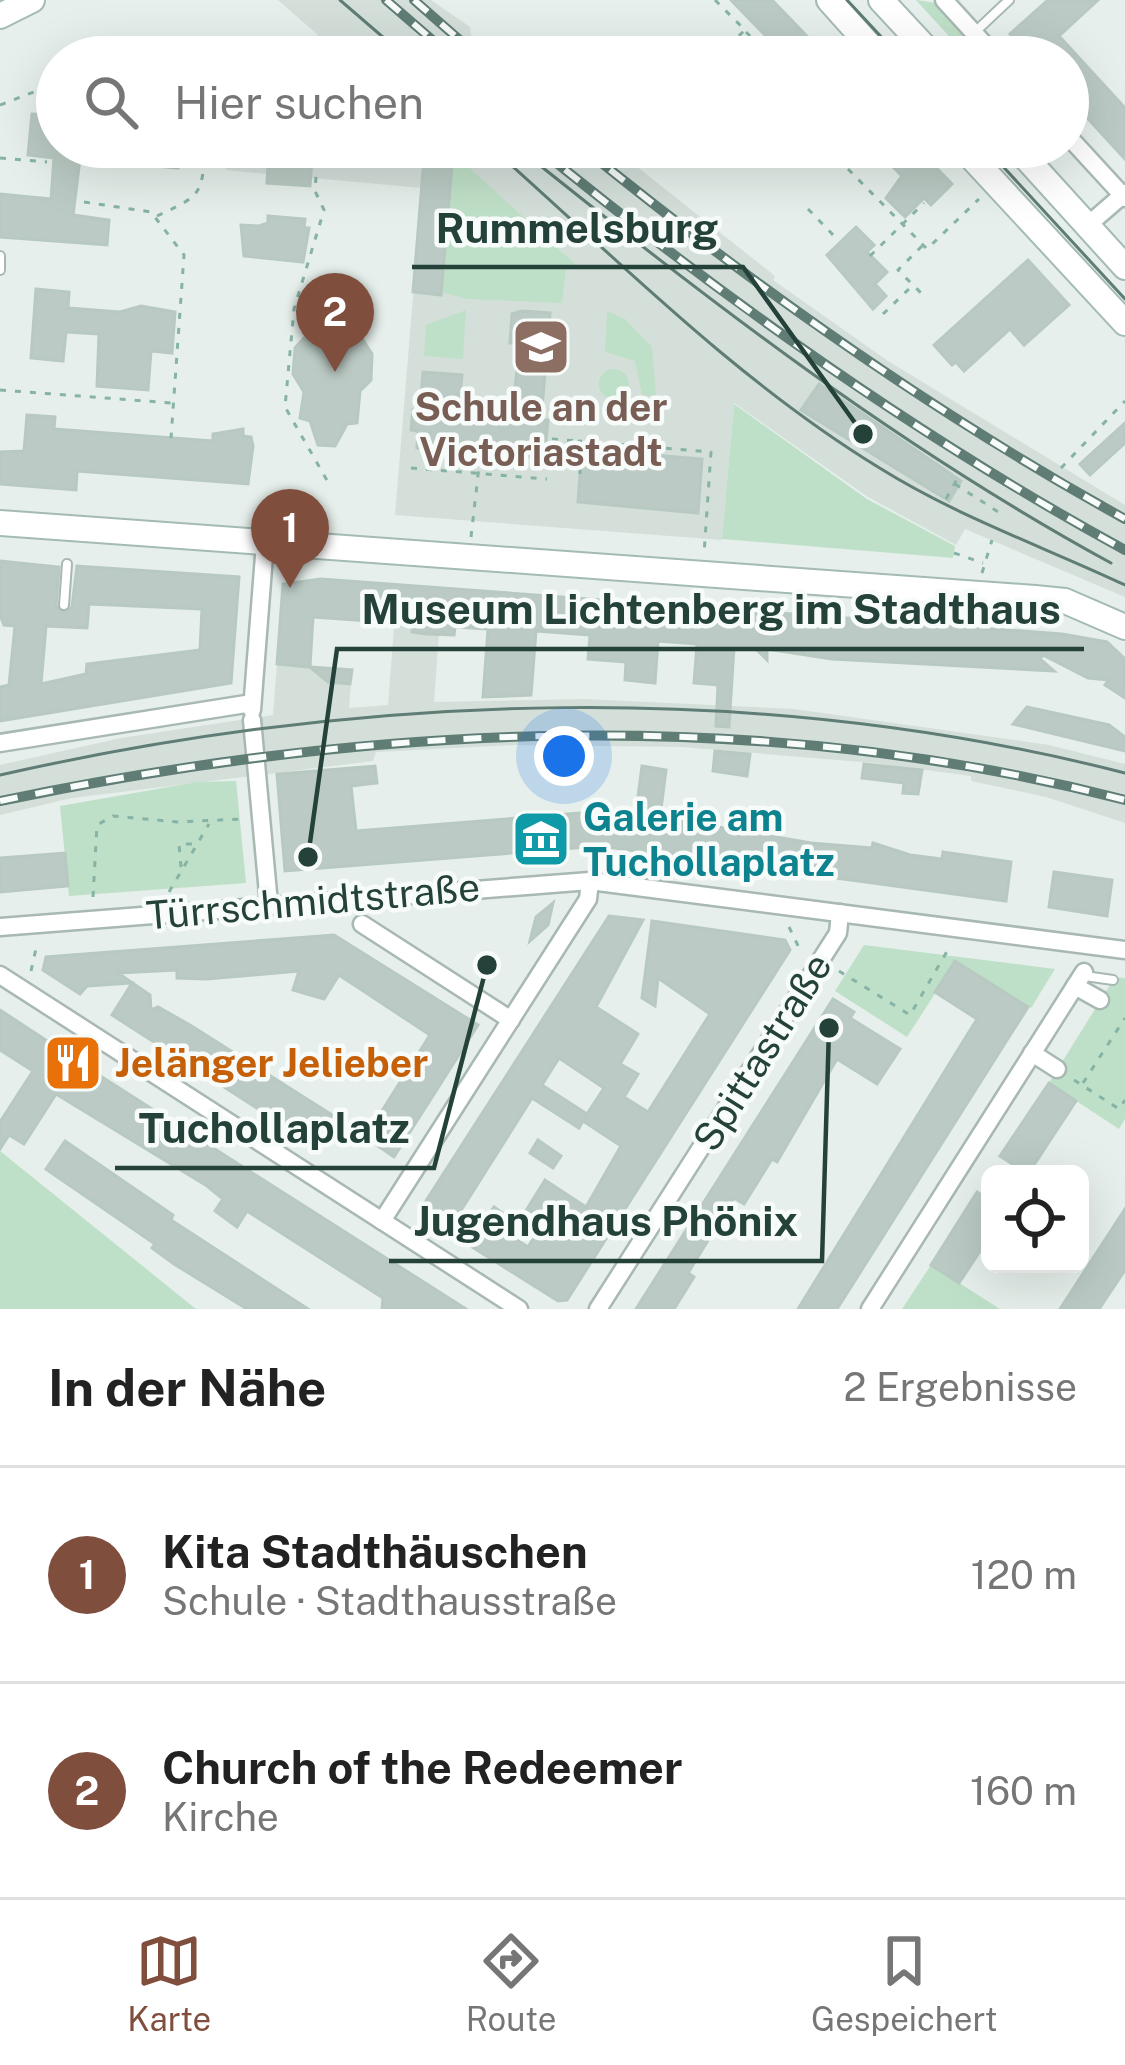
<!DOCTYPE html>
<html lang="de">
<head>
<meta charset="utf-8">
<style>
	body { margin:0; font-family:"Public Sans",sans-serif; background:#f6f6f6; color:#222 }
	.controls { position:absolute; right:36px; bottom:36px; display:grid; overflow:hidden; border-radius:18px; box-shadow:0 12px 48px #0002 }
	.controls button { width:108px; height:108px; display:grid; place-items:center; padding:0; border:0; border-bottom:3px solid #e0e0e0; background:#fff; color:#222; font:60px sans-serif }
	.you { position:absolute; left:564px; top:756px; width:42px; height:42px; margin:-30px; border:9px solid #fff; border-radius:50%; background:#1a73e8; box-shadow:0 0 0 18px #1a73e833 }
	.badge { display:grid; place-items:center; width:78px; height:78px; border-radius:50%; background:#804e3d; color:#fff; font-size:39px; font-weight:700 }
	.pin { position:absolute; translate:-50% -99px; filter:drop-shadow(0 3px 6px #0008) }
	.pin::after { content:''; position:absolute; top:63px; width:42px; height:36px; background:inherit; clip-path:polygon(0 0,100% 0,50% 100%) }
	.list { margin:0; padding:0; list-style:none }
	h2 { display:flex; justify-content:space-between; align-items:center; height:156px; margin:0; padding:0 48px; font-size:51px }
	h2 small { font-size:39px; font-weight:400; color:#767676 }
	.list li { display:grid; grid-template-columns:78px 1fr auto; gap:36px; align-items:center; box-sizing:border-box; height:216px; padding:0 48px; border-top:3px solid #e0e0e0 }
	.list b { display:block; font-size:45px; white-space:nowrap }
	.list p { margin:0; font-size:39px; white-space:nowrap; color:#767676 }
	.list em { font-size:39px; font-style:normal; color:#767676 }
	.icon { flex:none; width:66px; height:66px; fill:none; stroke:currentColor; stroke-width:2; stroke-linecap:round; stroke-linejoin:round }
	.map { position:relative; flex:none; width:1125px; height:1309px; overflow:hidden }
	.search { position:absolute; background:#fff; box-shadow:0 12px 48px #0002; left:36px; right:36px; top:36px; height:132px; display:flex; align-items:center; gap:30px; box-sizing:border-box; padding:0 42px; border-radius:66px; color:#767676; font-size:45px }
	.sheet { height:588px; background:#fff }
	nav { display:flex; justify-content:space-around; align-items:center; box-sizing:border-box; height:168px; border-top:3px solid #e0e0e0; background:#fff; font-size:33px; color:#767676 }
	nav a { display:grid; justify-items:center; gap:6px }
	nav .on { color:#804e3d }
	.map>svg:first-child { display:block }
</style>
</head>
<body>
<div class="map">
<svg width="1125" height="1309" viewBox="0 0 1125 1309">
	<rect width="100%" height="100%" fill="#e6efeb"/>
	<g fill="#d4dfda">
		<polygon points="278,0 431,0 470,27 471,35 496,57 277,57 318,35"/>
		<polygon points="228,147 612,147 775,276 773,280 888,361 1125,505 1125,597 965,529 956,545 868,497 734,403 722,540 395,515 422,188 312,178 310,186 267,183 267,174 226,170"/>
		<polygon points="397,588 442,592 434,702 584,699 794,709 1049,745 1125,764 1125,823 1046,797 971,781 971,776 874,763 682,747 516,745 376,752 373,761 72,798 0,815 0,765 121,738 273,715 277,664 352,670 349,708 388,705"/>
	</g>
	<g fill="#bfe0c8">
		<polygon points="916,0 937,3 986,57 968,57"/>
		<polygon points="453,153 575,264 566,268 562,303 468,299 441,292"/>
		<polygon points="466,310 463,359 424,356 426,325"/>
		<polygon points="607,311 625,319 652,347 656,396 642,395 635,361 605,352"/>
		<circle cx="614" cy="384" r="15"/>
		<polygon points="734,404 867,499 955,546 953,558 722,539"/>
		<polygon points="236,781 246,883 69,896 60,806 197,782"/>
		<polygon points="864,945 1055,969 1031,1008 956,961 907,1037 835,991"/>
		<polygon points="1115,977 1125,978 1125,1119 1119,1129 1049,1083"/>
		<polygon points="0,1151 196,1309 0,1309"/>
		<polygon points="931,1265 1000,1309 902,1309"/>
	</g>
	<g fill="#bbcac4" stroke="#b8c9c2" stroke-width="3" fill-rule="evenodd">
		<polygon points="731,0 772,0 827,57 786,57"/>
		<polygon points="1048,0 1098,0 1059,36 1125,108 1125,159 1068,97 1068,57 1031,57 1010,34"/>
		<polygon points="32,114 57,116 57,147 180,147 178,168 80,159 73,215 109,220 107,245 0,237 0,194 51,199 54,158 28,155"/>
		<polygon points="278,147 313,147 310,186 267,183 268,166 277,166"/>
		<polygon points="425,147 446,147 453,153 441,295 413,292"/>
		<polygon points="773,147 811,147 791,166"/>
		<polygon points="873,147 916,147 952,184 931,205 924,198 905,217 886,198 902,176"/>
		<polygon points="268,216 305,219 304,228 309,228 303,262 244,256 241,225 259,226 268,223"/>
		<polygon points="856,227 874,245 867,252 887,272 875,284 886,296 873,309 827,255"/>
		<polygon points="1028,260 1069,305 1024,345 1010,329 964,371 956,362 952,365 934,345"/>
		<polygon points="36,289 69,292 68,308 120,312 141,306 175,312 172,353 151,351 148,390 97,386 99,334 66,332 63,361 31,358"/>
		<polygon points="332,293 345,293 354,337 361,337 372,354 371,380 360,391 357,423 347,424 335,446 318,445 310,421 300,418 304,392 293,374 295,348 307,335 317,334"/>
		<polygon points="522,311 550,313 549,328 555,329 553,349 547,349 541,420 548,420 546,441 540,440 538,458 444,446 444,451 417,448 418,431 411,430 413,410 420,410 423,372 462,375 460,399 513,405 520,344 510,343 512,314"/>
		<polygon points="819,384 961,481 949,501 801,410"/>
		<polygon points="27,415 55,417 54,429 213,441 213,434 243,429 243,436 251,437 253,446 248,484 77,471 76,490 0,484 0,452 24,451"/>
		<polygon points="1125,423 1125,443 1090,475 1080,464"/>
		<polygon points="582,449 702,459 698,513 578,502"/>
		<path d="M0,561l59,6 -3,39 9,7 7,-6 5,-41 162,11 -8,106 -231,38v-34l9,-2 6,-59 -11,-1 -4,-10zM89,604l113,5 -2,41 -113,14 -1,10 -45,10 5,-58 41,2z"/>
		<polygon points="321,579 1062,634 1107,642 1125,659 1125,698 1105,685 1109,680 1088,678 1043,655 1040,659 1054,671 832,659 767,649 767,660 757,650 734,647 729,727 716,726 718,685 694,683 697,644 658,641 655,683 625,680 626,662 588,659 590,635 536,631 531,695 483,697 488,629 455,627 454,635 426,634 412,632 413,624 313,617 310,667 277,664 283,584"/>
		<polygon points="310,667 352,670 350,684 328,682"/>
		<polygon points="1027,707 1109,725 1125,737 1125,751 1013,724"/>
		<polygon points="715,751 750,754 747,776 713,771"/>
		<polygon points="864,764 922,770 918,794 903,793 904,783 862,778"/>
		<polygon points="375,766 377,783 351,786 356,831 605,811 635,820 642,766 666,770 660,817 811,843 872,848 873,843 910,855 942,859 943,852 1011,862 1006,901 600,846 285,871 277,774"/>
		<polygon points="65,853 68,886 0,892 0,858"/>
		<polygon points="1054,872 1112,880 1107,916 1049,907"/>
		<polygon points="553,903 548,925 530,941 536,917"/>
		<path d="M609,916l34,4 -47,87 42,27 -18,30 18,10 -14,23 24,15 62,-98 -52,-36 -3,28 -13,-8 10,-77 133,19 5,10 -223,350 -9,1 -89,-56 25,-38 15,11 -7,12 26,17 17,-27 -18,-11 18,-29 41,27 35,-61 -38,-25 2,-4 -6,11 -47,-30 -84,133 -24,-15 -2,-9zM559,1058l45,30 -17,26 -45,-29z"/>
		<polygon points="334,935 478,1025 394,1157 378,1146 380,1134 371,1128 430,1035 339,975 324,999 293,990 299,971 207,979 177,978 177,970 118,973 150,995 151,1010 158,1007 190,1025 332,1115 313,1144 112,1015 132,983 87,986 80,994 43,970 46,957"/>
		<polygon points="955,961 1028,1007 837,1309 798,1309 977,1019 935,992"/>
		<polygon points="833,999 854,1012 850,1018 900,1049 877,1084 837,1059 777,1162 772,1159 744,1204 734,1198 688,1273 694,1277 674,1309 636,1309"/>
		<polygon points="0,1010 105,1079 466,1309 382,1309 383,1298 247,1211 237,1227 215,1211 223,1199 207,1186 56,1094 24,1144 9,1135 0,1149 0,1122 33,1071 0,1050"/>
		<polygon points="1049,1083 1076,1101 1028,1174 1000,1156"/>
		<polygon points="538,1140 561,1156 553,1168 530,1153"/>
		<polygon points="65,1141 173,1215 171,1220 308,1309 247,1309 174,1264 152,1248 155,1244 46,1169"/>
		<polygon points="977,1192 990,1201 990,1236 959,1283 931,1265"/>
		<polygon points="1125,1209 1125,1270 1099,1309 1060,1309"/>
	</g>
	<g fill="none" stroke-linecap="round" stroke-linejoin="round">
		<g stroke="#a8b8b2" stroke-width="12">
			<g id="lane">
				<polyline points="975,32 1009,0"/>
				<polyline points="0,256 0,270"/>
				<polyline points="64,605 67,564"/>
				<polyline points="1085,976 1113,980"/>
			</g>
		</g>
		<g stroke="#a8b8b2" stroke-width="21">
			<g id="street">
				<polyline points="944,0 996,57"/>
				<polyline points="1068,136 1125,198"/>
				<polyline points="1088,225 1125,193"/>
				<polyline points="252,710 265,543"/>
				<polyline points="252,720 269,904"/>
				<polyline points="0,743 252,703"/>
				<polyline points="362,924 511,1020"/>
				<polyline points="0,927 590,881 1125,950"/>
				<polyline points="0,975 519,1309"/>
				<polyline points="1075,986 1100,1000"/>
				<polyline points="1032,1053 1057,1069"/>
				<polyline points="382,1221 588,899 590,881"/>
				<polyline points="598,1309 838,933 840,913"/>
				<polyline points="870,1309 1084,972"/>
			</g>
		</g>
		<g stroke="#a4bbb3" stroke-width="28">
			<g id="secondary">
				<polyline points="829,0 880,57"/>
				<polyline points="881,0 934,57"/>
				<polyline points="0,16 32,0"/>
				<polyline points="962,147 1125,323"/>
				<polyline points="1016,147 1125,267"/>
				<polyline points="0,523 1035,598 1065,601 1125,627"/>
			</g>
		</g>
		<g stroke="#86b3a5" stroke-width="3" stroke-dasharray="6 9" stroke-linecap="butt">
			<polyline points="715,0 745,30 717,57"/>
			<polyline points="746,32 770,57"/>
			<path d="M93,57c33,-21 59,-19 92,0"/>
			<polyline points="0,105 57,83"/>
			<polyline points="318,147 315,191 324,210 294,309 285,407 328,482"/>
			<polyline points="0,158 47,162"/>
			<polyline points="848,169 927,249 979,199"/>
			<polyline points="84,202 151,212 184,255 171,438"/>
			<polyline points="808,209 838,240"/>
			<path d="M157,216c45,-21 44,-20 49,-69"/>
			<polyline points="922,246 898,270 925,297"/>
			<polyline points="870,256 924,203"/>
			<polyline points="883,314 912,286"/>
			<polyline points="0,390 172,403"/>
			<polyline points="552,439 578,441"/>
			<polyline points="411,468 547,479"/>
			<polyline points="1061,468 1125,401"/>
			<polyline points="580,474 579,441 711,452 704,554"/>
			<polyline points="955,484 1003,515"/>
			<polyline points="946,499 957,479"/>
			<polyline points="471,537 481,449"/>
			<polyline points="954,553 983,563"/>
			<polyline points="982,573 992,540"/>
			<polyline points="181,867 179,844 194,844"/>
			<polyline points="169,892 209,824"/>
			<polyline points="93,897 97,825 113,816 178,822 241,819"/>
			<polyline points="789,927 801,952"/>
			<polyline points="31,971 37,944"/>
			<polyline points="839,971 910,1015 949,948"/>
			<polyline points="1074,1080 1119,1109 1125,1100"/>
			<polyline points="1083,1083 1125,1018"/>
		</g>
		<use href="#lane" stroke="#fff" stroke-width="8"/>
		<use href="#street" stroke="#fff" stroke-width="16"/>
		<use href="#secondary" stroke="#fff" stroke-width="24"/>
		<g stroke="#5f7d75" stroke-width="3">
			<polyline points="340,0 406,57"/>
			<polyline points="847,0 900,57"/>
			<path d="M491,147c124,110 245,233 387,320 78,49 164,79 247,118"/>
			<path d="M517,147c189,152 381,300 594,416"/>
			<polyline points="985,147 1125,299"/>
			<path d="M0,775c368,-83 758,-96 1125,-2"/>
		</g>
		<g stroke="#5f7d75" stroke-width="10">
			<g id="rail">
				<polyline points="386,0 452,57"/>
				<polyline points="414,0 479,57"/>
				<path d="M537,147c184,150 379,289 588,403"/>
				<path d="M582,147c170,138 351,266 543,372"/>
				<path d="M0,801c371,-77 755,-97 1125,-1"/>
			</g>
		</g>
		<use href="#rail" stroke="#f7fbf9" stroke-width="6" stroke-dasharray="18" stroke-linecap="butt"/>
	</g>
	<defs>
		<g id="school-square" transform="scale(3)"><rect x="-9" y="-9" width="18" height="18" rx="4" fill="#8d6e63" stroke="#f7fbf9"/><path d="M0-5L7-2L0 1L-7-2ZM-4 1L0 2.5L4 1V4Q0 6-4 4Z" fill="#fff"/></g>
		<g id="museum-square" transform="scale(3)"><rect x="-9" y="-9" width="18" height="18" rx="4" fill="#0f9aa8" stroke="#f7fbf9"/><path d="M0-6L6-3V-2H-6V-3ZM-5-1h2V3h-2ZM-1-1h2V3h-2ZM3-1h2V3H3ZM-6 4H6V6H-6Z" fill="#fff"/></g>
		<g id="restaurant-square" transform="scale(3)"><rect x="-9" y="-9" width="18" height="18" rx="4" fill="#e8710a" stroke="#f7fbf9"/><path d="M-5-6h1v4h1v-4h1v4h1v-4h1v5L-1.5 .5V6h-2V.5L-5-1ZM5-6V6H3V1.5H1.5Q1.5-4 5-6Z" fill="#fff"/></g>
	</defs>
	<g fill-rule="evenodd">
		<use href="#school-square" x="541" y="347"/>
		<use href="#museum-square" x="541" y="839"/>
		<use href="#restaurant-square" x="73" y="1063"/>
	</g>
	<g text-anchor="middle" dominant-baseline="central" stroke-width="9" stroke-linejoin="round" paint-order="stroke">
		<g font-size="39" font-weight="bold" fill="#785e54" stroke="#f7fbf9">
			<text x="541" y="407">Schule an der<tspan x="541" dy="45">Victoriastadt</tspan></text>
		</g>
		<g font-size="39" font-weight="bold" fill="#0d838f" stroke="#f7fbf9" text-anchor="start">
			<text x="583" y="817">Galerie am<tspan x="583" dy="45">Tuchollaplatz</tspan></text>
		</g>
		<g font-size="39" fill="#24423a" stroke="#f7fbf9">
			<text transform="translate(313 901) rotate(-5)">Türrschmidtstraße</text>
			<text transform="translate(762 1052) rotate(-58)">Spittastraße</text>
		</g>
		<g font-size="39" font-weight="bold" fill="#c56008" stroke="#f7fbf9" text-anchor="start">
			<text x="115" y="1063">Jelänger Jelieber</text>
		</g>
	</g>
	<path fill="none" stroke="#24423a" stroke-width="4.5" d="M863 434L743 267H412M308 857L337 649H1084M487 965L434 1168H115M829 1028L822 1261H389"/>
	<g fill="#24423a" stroke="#f7fbf9" stroke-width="4.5">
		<circle cx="863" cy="434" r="12"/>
		<circle cx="308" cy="857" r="12"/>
		<circle cx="487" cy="965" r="12"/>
		<circle cx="829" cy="1028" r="12"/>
	</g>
	<g font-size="42" text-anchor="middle" font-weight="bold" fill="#24423a" stroke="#f7fbf9" stroke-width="9" stroke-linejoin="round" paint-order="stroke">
		<text x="577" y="243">Rummelsburg</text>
		<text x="711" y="624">Museum Lichtenberg im Stadthaus</text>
		<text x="274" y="1143">Tuchollaplatz</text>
		<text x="606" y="1236">Jugendhaus Phönix</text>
	</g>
</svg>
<div class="controls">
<button><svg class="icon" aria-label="locate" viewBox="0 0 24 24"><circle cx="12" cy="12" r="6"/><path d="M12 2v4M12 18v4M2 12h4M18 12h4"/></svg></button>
</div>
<div class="you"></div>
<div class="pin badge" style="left:290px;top:588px">1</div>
<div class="pin badge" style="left:335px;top:372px">2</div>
<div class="search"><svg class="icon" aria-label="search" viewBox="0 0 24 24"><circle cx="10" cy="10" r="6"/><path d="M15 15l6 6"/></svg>Hier suchen</div>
</div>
<section class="sheet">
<h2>In der Nähe<small>2 Ergebnisse</small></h2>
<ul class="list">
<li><span class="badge">1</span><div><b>Kita Stadthäuschen</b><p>Schule · Stadthausstraße</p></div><em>120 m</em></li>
<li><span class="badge">2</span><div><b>Church of the Redeemer</b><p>Kirche</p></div><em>160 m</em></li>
</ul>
</section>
<nav>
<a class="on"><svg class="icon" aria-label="map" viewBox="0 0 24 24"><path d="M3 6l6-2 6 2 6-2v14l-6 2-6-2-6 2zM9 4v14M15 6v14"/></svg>Karte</a>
<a><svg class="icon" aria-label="directions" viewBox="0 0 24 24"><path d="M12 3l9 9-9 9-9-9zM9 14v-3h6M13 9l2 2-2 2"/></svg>Route</a>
<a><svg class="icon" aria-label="saved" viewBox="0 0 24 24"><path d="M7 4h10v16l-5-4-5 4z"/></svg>Gespeichert</a>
</nav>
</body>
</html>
